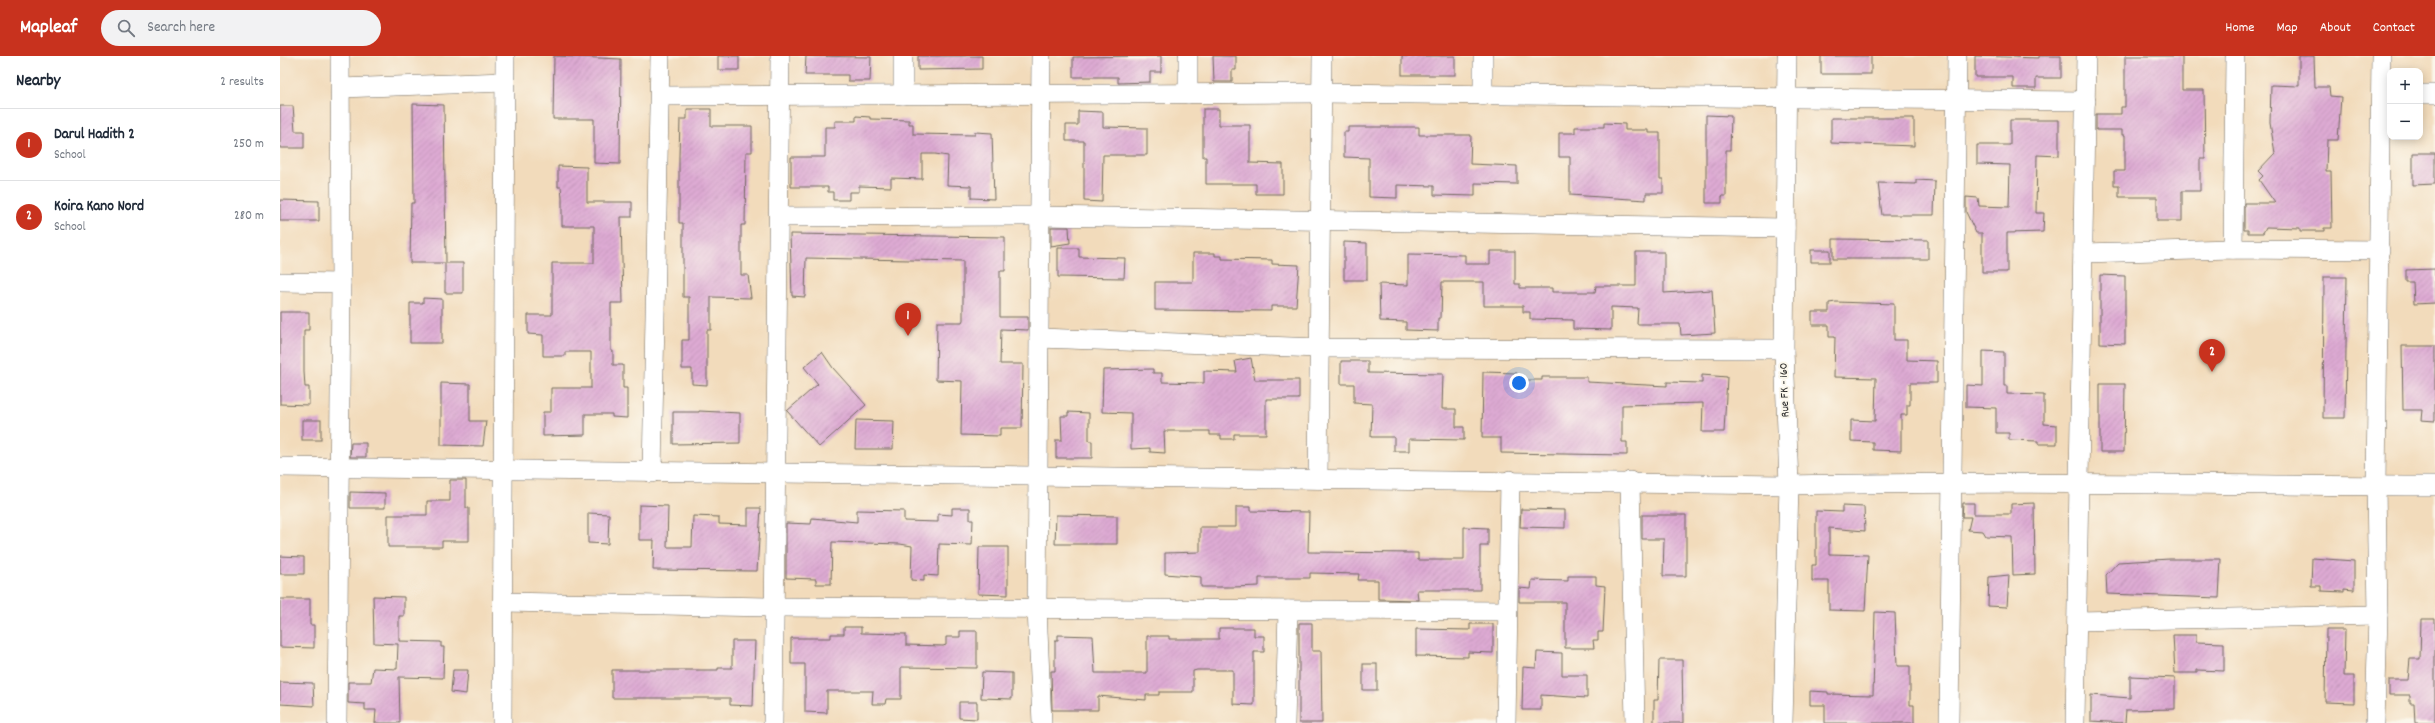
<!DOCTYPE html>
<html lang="en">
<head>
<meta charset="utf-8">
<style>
	body { margin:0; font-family:Dekko,sans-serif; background:#f2f2f3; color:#1f2937 }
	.controls { position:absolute; right:12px; top:12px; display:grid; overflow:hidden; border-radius:8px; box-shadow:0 2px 10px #0003 }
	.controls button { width:36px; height:36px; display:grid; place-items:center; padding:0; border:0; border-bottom:1px solid #e0e1e3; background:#fff; color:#1f2937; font:20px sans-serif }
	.you { position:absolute; left:1239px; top:327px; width:14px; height:14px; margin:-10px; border:3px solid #fff; border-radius:50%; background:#1a73e8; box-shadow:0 0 0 6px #1a73e833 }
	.badge { display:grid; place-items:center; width:26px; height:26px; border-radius:50%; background:#c8321e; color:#fff; font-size:13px; font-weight:700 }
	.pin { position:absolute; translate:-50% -33px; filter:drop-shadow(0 1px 2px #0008) }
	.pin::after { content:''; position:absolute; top:21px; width:14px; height:12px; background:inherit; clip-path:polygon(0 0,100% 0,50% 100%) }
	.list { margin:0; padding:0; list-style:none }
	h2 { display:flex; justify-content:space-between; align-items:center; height:52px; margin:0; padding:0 16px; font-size:17px }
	h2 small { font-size:13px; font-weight:400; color:#747a83 }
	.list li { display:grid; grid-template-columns:26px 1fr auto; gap:12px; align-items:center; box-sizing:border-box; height:72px; padding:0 16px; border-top:1px solid #e0e1e3 }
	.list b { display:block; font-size:15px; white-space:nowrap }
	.list p { margin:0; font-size:13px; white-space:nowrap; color:#747a83 }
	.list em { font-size:13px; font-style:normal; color:#747a83 }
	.icon { flex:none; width:22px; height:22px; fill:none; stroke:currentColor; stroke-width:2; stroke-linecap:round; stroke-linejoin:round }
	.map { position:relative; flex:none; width:2155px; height:667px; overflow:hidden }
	header { display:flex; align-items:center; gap:24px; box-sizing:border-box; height:56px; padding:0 20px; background:#c8321e; color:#fff }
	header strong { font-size:19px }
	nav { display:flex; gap:22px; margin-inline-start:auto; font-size:14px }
	.search { width:280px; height:36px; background:#f2f2f3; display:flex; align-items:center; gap:10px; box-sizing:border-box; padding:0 14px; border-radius:22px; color:#747a83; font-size:15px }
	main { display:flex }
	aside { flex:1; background:#fff }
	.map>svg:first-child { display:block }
</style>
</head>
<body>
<header>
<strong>Mapleaf</strong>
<div class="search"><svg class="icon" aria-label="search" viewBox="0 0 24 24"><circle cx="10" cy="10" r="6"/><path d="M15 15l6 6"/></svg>Search here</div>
<nav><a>Home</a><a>Map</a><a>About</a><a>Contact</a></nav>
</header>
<main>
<aside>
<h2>Nearby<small>2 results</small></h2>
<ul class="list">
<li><span class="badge">1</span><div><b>Darul Hadith 2</b><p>School</p></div><em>250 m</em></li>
<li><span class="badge">2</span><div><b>Koira Kano Nord</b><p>School</p></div><em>280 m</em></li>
</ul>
</aside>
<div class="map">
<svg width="2155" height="667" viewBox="0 0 2155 667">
	<defs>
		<pattern id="building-hatch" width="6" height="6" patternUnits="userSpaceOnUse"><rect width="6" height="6" fill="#ddaad3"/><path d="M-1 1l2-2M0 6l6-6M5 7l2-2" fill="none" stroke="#be92b5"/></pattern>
	</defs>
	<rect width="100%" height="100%" fill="#fbf7ec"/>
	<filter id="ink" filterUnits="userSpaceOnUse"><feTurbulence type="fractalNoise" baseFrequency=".025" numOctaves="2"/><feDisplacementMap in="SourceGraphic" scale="8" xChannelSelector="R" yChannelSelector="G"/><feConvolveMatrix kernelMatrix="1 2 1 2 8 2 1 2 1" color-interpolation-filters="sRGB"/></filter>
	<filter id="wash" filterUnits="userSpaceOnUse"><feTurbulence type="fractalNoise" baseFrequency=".012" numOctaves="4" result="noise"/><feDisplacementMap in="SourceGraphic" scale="16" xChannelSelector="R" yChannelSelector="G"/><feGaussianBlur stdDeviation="0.9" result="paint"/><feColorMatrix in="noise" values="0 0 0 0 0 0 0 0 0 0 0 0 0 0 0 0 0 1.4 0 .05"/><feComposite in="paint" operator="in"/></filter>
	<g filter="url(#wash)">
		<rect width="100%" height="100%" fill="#f2dbbb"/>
		<g id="blocks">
			<g fill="url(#building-hatch)">
				<polygon points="274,0 341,3 340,108 314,107 314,63 273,63"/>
				<rect x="438" y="0" width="21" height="14"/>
				<polygon points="526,0 591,1 590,25 568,25 568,19 525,19"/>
				<polygon points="638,0 702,0 702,13 638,14"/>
				<polygon points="881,0 881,16 870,16 870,26 838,27 838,21 793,21 793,1"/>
				<polygon points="933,0 956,0 956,14 952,14 952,26 934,26"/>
				<rect x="1122" y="0" width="53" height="19"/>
				<rect x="1541" y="0" width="50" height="18"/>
				<polygon points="1695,0 1759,2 1759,0 1781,0 1781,22 1756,22 1756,32 1733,32 1733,21 1695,21"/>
				<polygon points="1845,0 1902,0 1902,34 1924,34 1925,103 1920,103 1920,135 1902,135 1902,165 1877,165 1877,141 1839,141 1839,130 1834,130 1834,115 1845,115 1845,79 1842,79 1842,74 1816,74 1816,58 1841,58 1841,51 1845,51"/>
				<polygon points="2019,0 2034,0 2035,31 2049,31 2050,40 2061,41 2058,84 2047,84 2046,115 2051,115 2052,172 2044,172 2044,175 2020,175 2020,172 1986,171 1983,177 1968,177 1968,174 1964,174 1964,147 1995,147 1979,124 1983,120 1978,115 1995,97 1990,67 1991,29 2019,30"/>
				<polygon points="133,48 164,49 166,207 183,207 183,237 165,237 165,207 130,207 131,147 134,147"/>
				<polygon points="0,50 13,50 15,75 24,75 24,92 0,92"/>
				<polygon points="407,53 431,53 431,70 472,70 472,96 466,96 465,169 461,169 461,219 468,219 471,242 431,241 431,274 427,274 427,329 412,328 412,313 402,313 402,284 409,284 409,241 403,241 403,167 399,167 399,100 400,63 407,63"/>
				<polygon points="923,53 939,53 939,69 970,69 970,107 1003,108 1003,138 976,138 976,128 926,128 926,101 923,101"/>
				<polygon points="798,55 823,56 823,71 867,72 867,99 823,99 822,146 804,145 804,85 786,85 786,69 798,69"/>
				<polygon points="1426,59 1451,60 1450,94 1446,94 1446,140 1442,140 1442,147 1426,147"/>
				<polygon points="576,60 590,61 590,63 629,64 629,68 633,68 633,78 695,79 695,76 712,77 714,143 691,142 691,130 667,129 668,100 655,98 642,98 642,123 611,122 611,131 579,130 579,136 569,136 569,144 553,144 553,136 548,136 548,131 511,131 511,101 545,101 545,71 555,71 555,65 576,65"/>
				<polygon points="1551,62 1634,62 1634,90 1551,87"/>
				<polygon points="1730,64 1779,64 1779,100 1757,99 1756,157 1764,157 1763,176 1727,177 1727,216 1702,216 1702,177 1696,177 1686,156 1686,141 1698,142 1699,150 1729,151 1730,109 1697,108 1697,89 1730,89"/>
				<polygon points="1324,67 1345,68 1345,74 1368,74 1368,77 1380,77 1380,123 1383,123 1383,137 1366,137 1366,144 1290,139 1290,101 1279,101 1279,77 1295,77 1295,71 1324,71"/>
				<polygon points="1068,71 1139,71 1139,79 1191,79 1190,108 1237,110 1237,128 1195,127 1195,140 1154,139 1154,130 1117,129 1117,142 1089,141 1089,102 1064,101 1064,76 1068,76"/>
				<polygon points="2133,97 2155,97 2155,128 2133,129"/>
				<polygon points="278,110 307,111 307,146 352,146 352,161 341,161 343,247 331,247 331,295 333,295 333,309 343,309 343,332 347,332 347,362 332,361 332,358 305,358 305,379 263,380 263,356 271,356 271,332 311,332 311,296 285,296 285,300 263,300 263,279 248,278 248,259 272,259 272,207 314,207 314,170 282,170 282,142 281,131 278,131"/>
				<polygon points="1636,124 1655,125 1654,159 1602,159 1598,127 1636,128"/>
				<polygon points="0,144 39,145 39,165 0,165"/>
				<polygon points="771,171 789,171 790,187 771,190"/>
				<polygon points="510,178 725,181 725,215 720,215 720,261 748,261 748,274 721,273 720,308 743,308 742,372 720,372 720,380 681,379 682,325 656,324 657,266 682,266 683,264 683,205 526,202 525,241 512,240"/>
				<polygon points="1553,183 1648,184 1648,203 1553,203"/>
				<polygon points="1064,186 1087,187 1087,224 1064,224"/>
				<polygon points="778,192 799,192 799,201 845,202 844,222 778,221"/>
				<rect x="1531" y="194" width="19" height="12"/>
				<polygon points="1210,195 1235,195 1235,228 1240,228 1240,232 1272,232 1272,236 1315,236 1316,230 1356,230 1356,196 1384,196 1384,237 1432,234 1435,277 1401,279 1400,268 1357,268 1358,252 1331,251 1331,274 1293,273 1293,264 1250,263 1250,256 1243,256 1243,250 1204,250 1204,226 1162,226 1161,262 1158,262 1158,275 1126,274 1126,266 1100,265 1099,228 1128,229 1128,198 1185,199 1185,208 1210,208"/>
				<polygon points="913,197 935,197 935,200 942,200 942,203 992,204 992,208 1019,209 1016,250 991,250 991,255 875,254 875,226 913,226"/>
				<polygon points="2155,213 2155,247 2134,248 2133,226 2126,226 2126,214"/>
				<polygon points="1820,219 1845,220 1845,288 1820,287"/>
				<polygon points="2044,221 2067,221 2065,362 2043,362"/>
				<polygon points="143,242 162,243 162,287 130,287 130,247 143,247"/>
				<polygon points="1556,246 1614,248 1614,284 1627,284 1627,304 1657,305 1657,327 1630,327 1630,349 1627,349 1627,359 1621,359 1621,395 1593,394 1593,386 1571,385 1571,364 1595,365 1596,322 1554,321 1555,281 1549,281 1549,269 1532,269 1532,256 1549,256 1549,247"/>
				<polygon points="0,256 29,256 29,274 24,274 24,316 25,331 29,331 29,349 0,348"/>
				<polygon points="2122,290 2155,290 2155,365 2141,364 2142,354 2123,354"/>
				<polygon points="1703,295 1724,296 1724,330 1727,330 1727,338 1764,339 1764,368 1777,369 1777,388 1758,388 1758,385 1729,384 1729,377 1716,377 1716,352 1686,351 1686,329 1703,330"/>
				<polygon points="542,296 553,312 586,349 539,391 507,355 538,328 524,311"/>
				<polygon points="971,302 975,324 1019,324 1019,343 986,343 986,378 954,378 954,383 941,383 941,379 930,379 930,375 884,375 885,397 870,396 870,392 851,393 851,357 822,356 823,314 873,313 873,317 882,317 882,326 924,327 924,315 957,316 955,305"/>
				<polygon points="1061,305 1088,305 1088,317 1163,318 1162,353 1176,353 1176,371 1184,371 1184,384 1129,383 1129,395 1114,395 1114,381 1091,381 1092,348 1074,347 1074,328 1061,328"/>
				<polygon points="1203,316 1237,317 1237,324 1262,324 1262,321 1307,321 1307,326 1387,330 1387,326 1422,327 1422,319 1447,321 1444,376 1422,376 1423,347 1342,349 1342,386 1347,386 1347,399 1221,397 1221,382 1202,382"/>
				<polygon points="161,327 190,328 190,365 206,365 203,390 161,389"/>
				<polygon points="1820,328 1845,328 1844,396 1820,396"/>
				<polygon points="419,355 460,357 460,387 393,388 393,356 419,356"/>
				<polygon points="788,356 809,357 809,385 812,385 812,402 776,402 776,384 782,384 781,360 788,360"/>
				<rect x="22" y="364" width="19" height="20"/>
				<polygon points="576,364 614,365 613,393 575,393"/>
				<polygon points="71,387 86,387 86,401 70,401"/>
				<polygon points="170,424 186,424 186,452 189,452 189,485 162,485 162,491 108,491 108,459 147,459 147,445 170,445"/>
				<polygon points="70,436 105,437 105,452 70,452"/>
				<polygon points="1683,447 1694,447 1694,458 1731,458 1731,448 1754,447 1755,518 1733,519 1732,481 1706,480 1703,475 1688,474 1691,461 1682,461"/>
				<polygon points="359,449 388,450 387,491 412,491 413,460 439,461 439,468 468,469 468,452 481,452 477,515 373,514 374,484 359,484"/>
				<polygon points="1562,450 1584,451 1585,475 1549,472 1549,498 1588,499 1585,555 1549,554 1549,525 1532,525 1532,509 1536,509 1536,455 1562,456"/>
				<polygon points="956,451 971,451 971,455 1029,456 1028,496 1138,497 1138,504 1184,504 1184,471 1208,472 1208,490 1200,490 1200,534 1137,534 1138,544 1098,543 1098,524 1078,524 1079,518 1030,517 1030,522 979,522 979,530 953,531 921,531 921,521 885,518 885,497 920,496 920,471 956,471"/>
				<polygon points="672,452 690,452 690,464 693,464 692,489 659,488 658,520 644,519 644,525 631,524 632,490 620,488 552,486 551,528 536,528 536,523 506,522 506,467 531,468 532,462 577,466 577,454 624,455 624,465 658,466 658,458 672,459"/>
				<polygon points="1241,453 1285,454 1285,472 1240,471"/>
				<polygon points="308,457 329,458 328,488 308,487"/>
				<polygon points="776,459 837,460 837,488 775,488"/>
				<polygon points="1362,459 1406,459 1406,520 1383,520 1384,483 1362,483"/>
				<polygon points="699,491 728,491 728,539 698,538"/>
				<polygon points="0,500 24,501 24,518 0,518"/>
				<polygon points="2032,502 2074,505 2074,534 2064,533 2064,536 2041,535 2041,530 2031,530"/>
				<polygon points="1890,503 1941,503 1939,542 1827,538 1826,519 1838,506"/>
				<polygon points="1729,519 1727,551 1708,550 1709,521"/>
				<polygon points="1288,520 1316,520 1316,529 1325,530 1323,576 1318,576 1318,584 1313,584 1314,592 1285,592 1285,546 1239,546 1239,532 1251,533 1252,524 1288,525"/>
				<polygon points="93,540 124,541 124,560 119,560 119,585 161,586 161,591 164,591 163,622 119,621 120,667 95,667 96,654 85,654 85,648 68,647 68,626 91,626 93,612 117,613 118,588 94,587"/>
				<polygon points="0,543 30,543 30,569 34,569 34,592 0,591"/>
				<polygon points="1595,556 1615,557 1617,610 1630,610 1630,649 1634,649 1634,667 1545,667 1545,649 1530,649 1530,635 1548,636 1548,638 1593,639"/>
				<polygon points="2141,563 2155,563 2155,667 2135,667 2134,647 2130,647 2130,639 2109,639 2109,624 2128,624 2130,603 2140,603"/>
				<polygon points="1019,567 1032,567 1032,595 1041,595 1042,667 1019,667"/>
				<polygon points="1190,568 1213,568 1213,597 1188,596 1188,601 1136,600 1136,573 1190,574"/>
				<polygon points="564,571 581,571 581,577 626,578 626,589 663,590 666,589 666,581 680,581 680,575 697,575 697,612 621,611 621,643 606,643 605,648 592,648 593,635 547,635 547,657 525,656 525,608 511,608 511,582 551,582 551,578 564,578"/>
				<polygon points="939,572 974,572 974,580 984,580 984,596 974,596 974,649 953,648 953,614 917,614 913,615 913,636 879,636 879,639 866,639 866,644 818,640 818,654 772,654 771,615 775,615 775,584 778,584 778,579 813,580 815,617 867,617 867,580 889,580 889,583 939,583"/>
				<polygon points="2046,574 2065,574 2064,620 2074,620 2074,647 2045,646"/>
				<polygon points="1893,579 1916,579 1916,586 1944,587 1944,615 1917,614 1917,617 1895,617"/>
				<polygon points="452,585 475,585 473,650 450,649 450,642 332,642 332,614 438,614 438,612 452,612"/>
				<polygon points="1257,596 1282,597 1282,619 1307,619 1307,642 1261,639 1261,654 1242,654 1243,611 1256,612"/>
				<polygon points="1379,604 1402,604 1403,667 1374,667 1374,644 1378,644"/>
				<rect x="1083" y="608" width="14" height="26"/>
				<polygon points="173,614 188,614 186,638 171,636"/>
				<polygon points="702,616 732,617 732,643 701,642"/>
				<polygon points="1850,620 1895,622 1895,653 1846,654 1845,667 1811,665 1811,639 1850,642"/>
				<polygon points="0,626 33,627 34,650 0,648"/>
				<polygon points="679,646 697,646 697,663 679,662"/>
			</g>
		</g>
	</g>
	<g filter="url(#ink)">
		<use href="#blocks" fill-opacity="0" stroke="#71695d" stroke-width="1"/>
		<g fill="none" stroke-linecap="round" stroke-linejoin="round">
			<g stroke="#71695d" stroke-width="20">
				<g id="street">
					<polyline points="761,0 757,552 762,667"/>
					<polyline points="61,32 225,26"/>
					<polyline points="908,38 908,0"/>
					<polyline points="2140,38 2155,38"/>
					<polyline points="623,39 623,0"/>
					<polyline points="381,40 1042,37 1806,45"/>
					<polyline points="1203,40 1203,0"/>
					<polyline points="499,161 760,160 1505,172"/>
					<polyline points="1953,193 1955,0"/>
					<polyline points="1803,197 1953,193 2100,194"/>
					<polyline points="0,226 61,227"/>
					<polyline points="759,282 1039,292 1504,293"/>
					<path d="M0,411l1509,18c215,-4 431,0 646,1"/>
					<polyline points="372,417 380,0"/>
					<polyline points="1038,423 1042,0"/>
					<polyline points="1350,425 1355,667"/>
					<polyline points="223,546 495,551 1227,555"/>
					<polyline points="1797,565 2098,559"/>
					<polyline points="57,667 61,227 60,0"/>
					<polyline points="222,667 225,0"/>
					<polyline points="493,667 500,0"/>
					<polyline points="1005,667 1008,554"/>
					<polyline points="1226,667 1230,424"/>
					<polyline points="1503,667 1509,429 1504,293 1507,0"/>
					<polyline points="1669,667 1677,0"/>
					<polyline points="1795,667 1806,0"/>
					<polyline points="2095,667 2098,559 2096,429 2101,0"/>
				</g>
			</g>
			<use href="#street" stroke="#fff" stroke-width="19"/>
		</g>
	</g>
	<g text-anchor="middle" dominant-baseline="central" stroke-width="4" stroke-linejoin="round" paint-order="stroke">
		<g font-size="12" fill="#2b2b2b" stroke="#fbf7ec">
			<text transform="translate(1505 334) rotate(-92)">Rue FK - 160</text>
		</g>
	</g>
</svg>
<div class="controls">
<button>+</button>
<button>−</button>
</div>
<div class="you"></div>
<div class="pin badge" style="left:628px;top:280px">1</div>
<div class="pin badge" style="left:1932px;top:316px">2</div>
</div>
</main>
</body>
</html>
